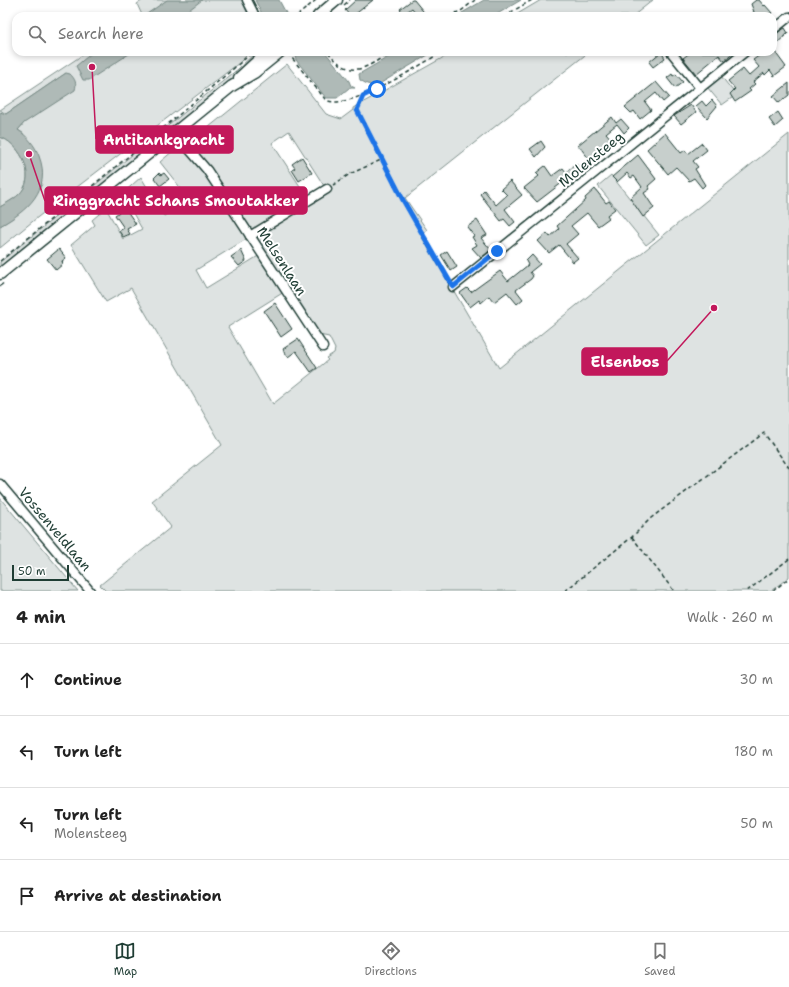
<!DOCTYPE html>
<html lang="en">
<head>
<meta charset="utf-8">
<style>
	body { margin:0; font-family:"Shantell Sans",sans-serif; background:#f6f6f6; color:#222 }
	.scale { position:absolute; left:12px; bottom:10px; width:57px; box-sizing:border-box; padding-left:4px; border:2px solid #1f3d34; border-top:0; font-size:11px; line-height:14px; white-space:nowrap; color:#1f3d34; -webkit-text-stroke:3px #fff; paint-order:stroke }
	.stop { position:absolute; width:12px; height:12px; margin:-9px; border:3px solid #1a73e8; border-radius:50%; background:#fff }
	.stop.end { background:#1a73e8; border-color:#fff; box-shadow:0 1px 4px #0008 }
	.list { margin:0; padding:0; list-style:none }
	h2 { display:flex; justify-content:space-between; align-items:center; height:52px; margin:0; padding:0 16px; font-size:17px }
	h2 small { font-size:13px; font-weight:400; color:#767676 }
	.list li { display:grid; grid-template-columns:26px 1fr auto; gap:12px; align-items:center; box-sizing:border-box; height:72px; padding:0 16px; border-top:1px solid #e0e0e0 }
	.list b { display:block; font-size:15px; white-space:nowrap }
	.list p { margin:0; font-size:13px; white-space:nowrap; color:#767676 }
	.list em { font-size:13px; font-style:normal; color:#767676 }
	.icon { flex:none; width:22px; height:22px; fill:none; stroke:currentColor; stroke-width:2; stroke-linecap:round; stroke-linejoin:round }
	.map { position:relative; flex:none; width:789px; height:591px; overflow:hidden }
	.search { position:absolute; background:#fff; box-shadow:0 2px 6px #0003; left:12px; right:12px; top:12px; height:44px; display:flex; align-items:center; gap:10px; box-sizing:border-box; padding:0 14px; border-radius:12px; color:#767676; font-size:15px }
	.sheet { height:340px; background:#fff }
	nav { display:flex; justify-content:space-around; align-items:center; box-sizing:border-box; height:56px; border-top:1px solid #e0e0e0; background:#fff; font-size:11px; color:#767676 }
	nav a { display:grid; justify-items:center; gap:2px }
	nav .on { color:#1f3d34 }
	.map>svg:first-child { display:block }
</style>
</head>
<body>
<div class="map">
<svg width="789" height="591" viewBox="0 0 789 591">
	<rect width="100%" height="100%" fill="#fff"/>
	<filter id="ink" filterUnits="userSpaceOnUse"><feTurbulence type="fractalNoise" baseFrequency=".025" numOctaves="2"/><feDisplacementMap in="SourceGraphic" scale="8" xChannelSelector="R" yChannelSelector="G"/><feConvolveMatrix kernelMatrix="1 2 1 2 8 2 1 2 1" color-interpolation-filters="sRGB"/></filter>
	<g filter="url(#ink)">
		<g fill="#dee3e2" stroke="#7e908b" fill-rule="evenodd">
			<polygon points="143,0 242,0 249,16 141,16 142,15 137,4"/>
			<polygon points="541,0 653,0 633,16 514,16"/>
			<path d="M87,52h163l-11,11 -201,154 -38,31v-22c20,-12 31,-21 42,-42l-19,-51 -5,-3 48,-57 -60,41 -6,-4z"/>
			<polygon points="256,52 260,52 235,77 0,268 0,262 238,69"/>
			<path d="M453,52h136l-184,146 22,32 -6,5 78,133 290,-234v443l-18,14h-665l-6,-6 71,-58 -19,-26 70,-56 -91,-157 -25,14 -35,-57 24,-20 -3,-5 14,-12 17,31 19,-10 -20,-35 19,-17 23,39 26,-16 -30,-38 21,-18 22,23 45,71 -52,32 10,18 54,-33 24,37 -56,35 45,77 55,-44 -2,-2 8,-5 1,-4 -6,-12 -10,-2 -131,-191 99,-80 39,50 15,5 12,-9v-2zM289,131l37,58 -17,11 -37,-57z"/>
			<polygon points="721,76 736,95 722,105 707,87"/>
			<path d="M0,137c18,6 34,33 24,51 -5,9 -16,14 -24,19z"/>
			<polygon points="611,175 659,235 646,245 598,186"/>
			<polygon points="0,498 78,591 0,591"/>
		</g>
		<g fill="#afbab7" stroke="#758883">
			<polygon points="167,0 202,0 181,16 144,16"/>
			<polygon points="255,0 279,0 287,15 263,16"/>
			<polygon points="484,0 521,0 494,16 457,16"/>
			<polygon points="93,52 132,52 89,80 83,80 76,66"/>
			<polygon points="297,52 325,52 349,81 351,86 355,88 349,88 337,98 326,98 296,60 295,56"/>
			<polygon points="397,52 433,52 376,86 367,84 360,80 359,74"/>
			<path d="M66,73l4,1c5,5 7,9 5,16l-51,33 -6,7c9,6 17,15 21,26 13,34 -12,55 -39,70v-19c8,-5 19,-10 24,-19 10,-18 -6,-45 -24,-51v-25l6,2z"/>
		</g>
		<g fill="#c7cfcc" stroke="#1f3d34">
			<polygon points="356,0 373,0 353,16 350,16 345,10"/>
			<polygon points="412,0 414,0 427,16 418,16 412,8 404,14 400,9"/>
			<polygon points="756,0 759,0 764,6 765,5 772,13 768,16 749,16 754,12 751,4"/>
			<polygon points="785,28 788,33 773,47 773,35"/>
			<polygon points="661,52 665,58 653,67 649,62"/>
			<polygon points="691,52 735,52 724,61 719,55 696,74 683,58"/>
			<polygon points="764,52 775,52 786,67 774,76 770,70 765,75 764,73 753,82 755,84 749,89 751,91 735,102 730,94 735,89 728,81 743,69 749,76 759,67 753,60"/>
			<polygon points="672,74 673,76 676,74 683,82 675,88 667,78"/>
			<polygon points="656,82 669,97 663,102 656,93 645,102 651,110 640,119 634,111 631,113 625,107"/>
			<polygon points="789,83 789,95 779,103 773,96"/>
			<polygon points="712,100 717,106 707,118 696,106 702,101 706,106"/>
			<polygon points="691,105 696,112 681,124 674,116"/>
			<polygon points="778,112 783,120 775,127 769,119"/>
			<polygon points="612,117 616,123 621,119 629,128 624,133 617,124 606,133 613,141 590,160 578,145"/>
			<polygon points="665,133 681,153 685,150 688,154 702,143 707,150 693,161 698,167 695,169 705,185 702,188 694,178 689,181 676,167 668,174 647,149"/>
			<polygon points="541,141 545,147 536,157 530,149"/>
			<polygon points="638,155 656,179 648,186 650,189 644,193 654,208 643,217 630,198 642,187 634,176 631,178 627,173 617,182 612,177"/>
			<polygon points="302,157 312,173 299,181 292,170 295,168 292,164"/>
			<polygon points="576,164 580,168 575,172 579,178 568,188 563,182 537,202 524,188 539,176 536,173 545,166 552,176 563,168 566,172"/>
			<polygon points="159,173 161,175 164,173 169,179 160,186 154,178"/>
			<polygon points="510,181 522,195 505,209 515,222 510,226 504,219 501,221 480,194 484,190 496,205 507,195 501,189"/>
			<polygon points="595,189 606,203 609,201 615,209 607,215 609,218 598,226 587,213 571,226 578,234 566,244 578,258 573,262 559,245 549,253 538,241 547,233 550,237 559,229 557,226 586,200 585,198"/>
			<polygon points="125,208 136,224 127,229 130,234 123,237 119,231 124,228 115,215"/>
			<polygon points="477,220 487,235 481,238 491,250 481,258 472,248 477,245 472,237 474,236 467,227"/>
			<polygon points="59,249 66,258 62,261 63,264 56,270 47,259"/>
			<polygon points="241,250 246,261 239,266 231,257"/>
			<polygon points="447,251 457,267 451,271 441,255"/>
			<polygon points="532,255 540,264 530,272 533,276 531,279 516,290 523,299 517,304 507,292 494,302 489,296 481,303 479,300 470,307 460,293 467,288 471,292 500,271 508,281 528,265 526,261"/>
			<polygon points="275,303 292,329 281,337 264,311"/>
			<polygon points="298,339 317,368 311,372 296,351 288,357 283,349"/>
		</g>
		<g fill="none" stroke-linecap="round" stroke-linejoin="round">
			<g stroke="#1f3d34" stroke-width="11">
				<g id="minor">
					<polyline points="247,0 255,16"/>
					<polyline points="773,30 789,17"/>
					<polyline points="671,52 700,88"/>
					<polyline points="175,133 207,170 323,347"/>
					<polyline points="250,236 327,189"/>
					<polyline points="453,287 745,52"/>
					<polyline points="0,484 90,591"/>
				</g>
			</g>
			<g stroke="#1f3d34" stroke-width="13">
				<g id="major">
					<polyline points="318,16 337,0"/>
					<polyline points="239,78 267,52"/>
					<polyline points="0,274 232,86 254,73 280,52"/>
				</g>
			</g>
			<g stroke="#1f3d34" stroke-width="1.5" stroke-dasharray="4 3" stroke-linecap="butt">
				<polyline points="344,5 350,0"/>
				<polyline points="297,16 316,0"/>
				<polyline points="448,16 461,11 475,0"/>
				<polyline points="504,16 532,0"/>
				<path d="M328,52c24,29 37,16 63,0"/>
				<path d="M288,53l37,46c19,16 98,-36 117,-47"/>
				<polyline points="363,96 357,110 403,199 449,280"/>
				<polyline points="333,185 350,174 383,159"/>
				<polyline points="0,261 168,124 253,52"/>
				<polyline points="0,286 5,282"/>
				<polyline points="632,537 674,591"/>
				<polyline points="565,591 632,537 651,518 764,433 789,468"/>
				<polyline points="747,591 789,559"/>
				<polyline points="773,591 789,578"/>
			</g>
			<use href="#minor" stroke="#fff" stroke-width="8"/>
			<use href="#major" stroke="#fff" stroke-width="10"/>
		</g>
	</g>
	<g fill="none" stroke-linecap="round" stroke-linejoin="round" filter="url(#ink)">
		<polyline stroke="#1a73e8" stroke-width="5" points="377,89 363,96 357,110 403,200 453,287 497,251"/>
	</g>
	<g text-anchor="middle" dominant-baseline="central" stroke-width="4" stroke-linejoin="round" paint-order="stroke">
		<g font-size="14" fill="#1f3d34" stroke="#fff">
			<text transform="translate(591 159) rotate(-39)">Molensteeg</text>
			<text transform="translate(282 261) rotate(57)">Melsenlaan</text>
			<text transform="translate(55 529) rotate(50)">Vossenveldlaan</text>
		</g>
	</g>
	<path fill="none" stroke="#c2185b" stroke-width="1.5" d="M92 67L96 139M29 154L45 201M714 308L667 361"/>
	<g fill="#c2185b" stroke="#fff" stroke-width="1.5">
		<circle cx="92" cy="67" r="4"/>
		<circle cx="29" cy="154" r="4"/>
		<circle cx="714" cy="308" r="4"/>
	</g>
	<g fill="#c2185b" stroke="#c2185b" stroke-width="1.5">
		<rect x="96" y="126" width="137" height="27" rx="4"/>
		<rect x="45" y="187" width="262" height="27" rx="4"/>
		<rect x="582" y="348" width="85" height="27" rx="4"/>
	</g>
	<g font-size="15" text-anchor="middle" font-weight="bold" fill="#fff">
		<text x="164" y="145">Antitankgracht</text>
		<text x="176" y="206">Ringgracht Schans Smoutakker</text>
		<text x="625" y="367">Elsenbos</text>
	</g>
</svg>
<div class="scale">50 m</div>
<div class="stop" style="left:377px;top:89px"></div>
<div class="stop end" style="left:497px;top:251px"></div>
<div class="search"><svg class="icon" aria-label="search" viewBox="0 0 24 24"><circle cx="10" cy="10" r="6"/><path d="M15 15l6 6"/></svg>Search here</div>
</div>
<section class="sheet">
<h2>4 min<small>Walk · 260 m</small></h2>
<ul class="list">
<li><svg class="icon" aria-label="ahead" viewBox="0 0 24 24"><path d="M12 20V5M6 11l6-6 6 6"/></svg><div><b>Continue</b></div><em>30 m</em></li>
<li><svg class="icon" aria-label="left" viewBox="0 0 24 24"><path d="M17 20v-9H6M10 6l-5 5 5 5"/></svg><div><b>Turn left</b></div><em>180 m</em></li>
<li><svg class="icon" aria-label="left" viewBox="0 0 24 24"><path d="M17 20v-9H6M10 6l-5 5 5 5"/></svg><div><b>Turn left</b><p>Molensteeg</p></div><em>50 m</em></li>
<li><svg class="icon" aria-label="arrive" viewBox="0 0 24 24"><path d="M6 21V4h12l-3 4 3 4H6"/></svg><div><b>Arrive at destination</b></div></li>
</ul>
</section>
<nav>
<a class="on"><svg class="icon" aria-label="map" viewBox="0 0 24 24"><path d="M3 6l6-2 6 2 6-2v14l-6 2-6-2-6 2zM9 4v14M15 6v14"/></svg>Map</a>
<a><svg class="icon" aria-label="directions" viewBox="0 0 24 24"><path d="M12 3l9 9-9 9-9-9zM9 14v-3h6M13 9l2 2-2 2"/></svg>Directions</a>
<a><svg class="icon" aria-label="saved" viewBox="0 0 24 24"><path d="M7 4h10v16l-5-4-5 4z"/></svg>Saved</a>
</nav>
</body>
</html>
